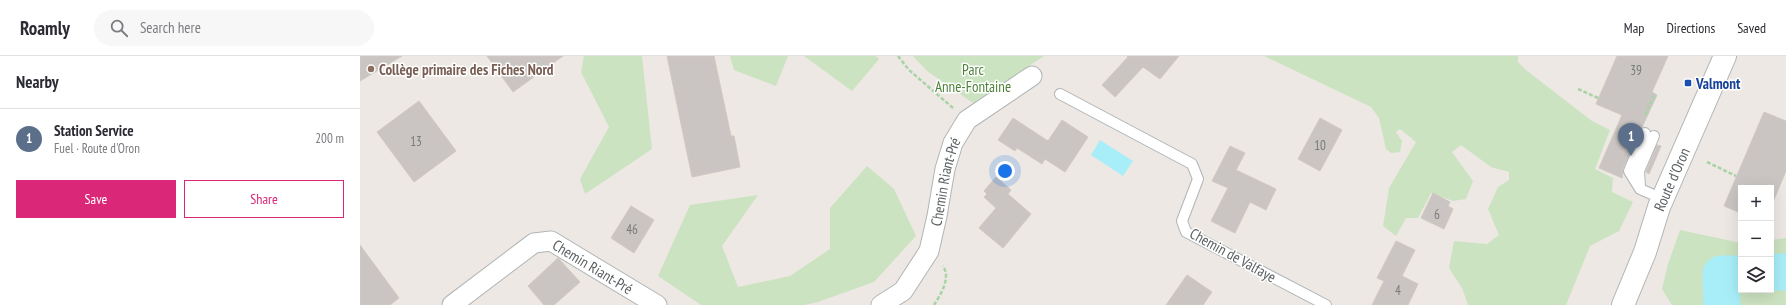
<!DOCTYPE html>
<html lang="en">
<head>
<meta charset="utf-8">
<style>
	body { margin:0; font-family:"PT Sans Narrow",sans-serif; background:#f7f7f7; color:#2b2b33 }
	.controls { position:absolute; right:12px; bottom:12px; display:grid; overflow:hidden; border-radius:0px; box-shadow:0 4px 16px #0002 }
	.controls button { width:36px; height:36px; display:grid; place-items:center; padding:0; border:0; border-bottom:1px solid #e1e1e2; background:#fff; color:#2b2b33; font:20px sans-serif }
	.you { position:absolute; left:645px; top:115px; width:14px; height:14px; margin:-10px; border:3px solid #fff; border-radius:50%; background:#1a73e8; box-shadow:0 0 0 6px #1a73e833 }
	.badge { display:grid; place-items:center; width:26px; height:26px; border-radius:50%; background:#db2777; color:#fff; font-size:13px; font-weight:700 }
	.pin { position:absolute; translate:-50% -33px; filter:drop-shadow(0 1px 2px #0008) }
	.pin::after { content:''; position:absolute; top:21px; width:14px; height:12px; background:inherit; clip-path:polygon(0 0,100% 0,50% 100%) }
	.list { margin:0; padding:0; list-style:none }
	h2 { display:flex; justify-content:space-between; align-items:center; height:52px; margin:0; padding:0 16px; font-size:17px }
	h2 small { font-size:13px; font-weight:400; color:#7c7c81 }
	.list li { display:grid; grid-template-columns:26px 1fr auto; gap:12px; align-items:center; box-sizing:border-box; height:60px; padding:0 16px; border-top:1px solid #e1e1e2 }
	.list b { display:block; font-size:15px; white-space:nowrap }
	.list p { margin:0; font-size:13px; white-space:nowrap; color:#7c7c81 }
	.list em { font-size:13px; font-style:normal; color:#7c7c81 }
	.actions { display:flex; gap:8px; padding:12px 16px }
	.actions a { flex:1; padding:9px 0; border:1px solid #db2777; border-radius:0px; text-align:center; font-size:14px; color:#db2777 }
	.actions .main { background:#db2777; color:#fff }
	.icon { flex:none; width:22px; height:22px; fill:none; stroke:currentColor; stroke-width:2; stroke-linecap:round; stroke-linejoin:round }
	.map { position:relative; flex:none; width:1426px; height:249px; overflow:hidden }
	header { display:flex; align-items:center; gap:24px; box-sizing:border-box; height:56px; padding:0 20px; background:#fff; border-bottom:1px solid #e1e1e2 }
	header strong { font-size:19px }
	nav { display:flex; gap:22px; margin-inline-start:auto; font-size:14px }
	.search { width:280px; height:36px; background:#f7f7f7; display:flex; align-items:center; gap:10px; box-sizing:border-box; padding:0 14px; border-radius:22px; color:#7c7c81; font-size:15px }
	main { display:flex }
	aside { flex:1; background:#fff }
	.map>svg:first-child { display:block }
</style>
</head>
<body>
<header>
<strong>Roamly</strong>
<div class="search"><svg class="icon" aria-label="search" viewBox="0 0 24 24"><circle cx="10" cy="10" r="6"/><path d="M15 15l6 6"/></svg>Search here</div>
<nav><a>Map</a><a>Directions</a><a>Saved</a></nav>
</header>
<main>
<aside>
<h2>Nearby<small></small></h2>
<ul class="list">
<li><span class="badge" style="background:#5c6f8a">1</span><div><b>Station Service</b><p>Fuel · Route d'Oron</p></div><em>200 m</em></li>
</ul>
<div class="actions"><a class="main">Save</a><a>Share</a></div>
</aside>
<div class="map">
<svg width="1426" height="249" viewBox="0 0 1426 249">
	<rect width="100%" height="100%" fill="#ede8e3"/>
	<g fill="#cce3c1">
		<polygon points="224,0 282,0 292,93 225,138 220,123 249,71 221,16"/>
		<polygon points="370,0 428,0 416,30 374,14"/>
		<polygon points="444,0 516,0 519,3 492,35"/>
		<polygon points="553,0 684,0 613,47 567,15"/>
		<polygon points="904,0 1158,0 1158,6 1166,14 1232,65 1250,74 1235,113 1253,122 1252,136 1273,146 1259,175 1230,190 1206,249 1108,249 1102,232 1089,212 1094,185 1127,188 1139,179 1128,153 1138,131 1149,124 1149,116 1131,111 1101,89 1092,96 1113,125 1106,143 1093,145 1071,137 1058,162 1046,162 1036,180 1023,170 1029,132 1056,86 1040,73 1036,76 1042,85 1040,96 1031,97 1026,93 1019,62 1011,51"/>
		<polygon points="507,110 534,133 556,180 514,226 458,246 444,249 341,249 298,220 330,149 398,139 362,190 378,231 430,220 470,193 470,152"/>
		<polygon points="1320,174 1381,187 1381,234 1411,234 1411,184 1426,182 1426,249 1312,249 1302,233 1308,208"/>
	</g>
	<polygon fill="#a8eef8" points="740,84 773,105 763,120 731,99"/>
	<g fill="none" stroke-linecap="round" stroke-linejoin="round">
		<g stroke="#a8eef8" stroke-width="37">
			<polyline points="1411,216 1426,216"/>
			<polyline points="1362,249 1361,218 1381,218"/>
		</g>
	</g>
	<g fill="#cac5c2" stroke="#d1c8c2">
		<polygon points="0,0 42,0 0,25"/>
		<polygon points="127,0 203,0 153,36"/>
		<polygon points="307,0 354,0 371,80 374,80 380,111 332,121"/>
		<polygon points="767,0 819,0 800,23 783,11 755,41 742,29 768,1"/>
		<polygon points="1257,0 1308,0 1292,36 1297,39 1263,112 1262,122 1239,112 1262,59 1236,48"/>
		<polygon points="59,45 96,95 54,126 17,76"/>
		<polygon points="1404,56 1426,65 1426,115 1411,151 1411,132 1381,132 1381,157 1364,150"/>
		<polygon points="653,62 688,85 702,64 728,81 705,116 685,103 682,108 657,92 655,95 638,84"/>
		<polygon points="960,62 982,74 960,115 938,103"/>
		<polygon points="1297,89 1301,90 1289,118 1286,116"/>
		<polygon points="870,90 885,97 876,114 916,133 906,154 890,146 875,177 851,165 868,132 852,125"/>
		<polygon points="636,121 651,134 648,138 671,158 643,192 619,172 636,152 624,141 627,138 624,135"/>
		<polygon points="1073,137 1090,146 1088,150 1093,153 1084,173 1061,162"/>
		<polygon points="271,150 294,164 274,197 251,182"/>
		<polygon points="1036,185 1055,194 1042,220 1058,228 1048,249 1012,249 1024,225 1017,222"/>
		<polygon points="0,189 39,242 30,249 0,249"/>
		<polygon points="198,202 220,226 194,249 184,249 168,230"/>
		<polygon points="827,219 852,236 843,249 806,249"/>
	</g>
	<g fill="none" stroke-linecap="round" stroke-linejoin="round">
		<g stroke="#b1b5b7" stroke-width="12">
			<g id="service">
				<polyline points="700,38 832,108 838,123 822,165 826,176 966,249"/>
				<polyline points="1285,77 1269,115 1280,133 1303,143"/>
				<polyline points="1280,131 1279,115 1294,80"/>
			</g>
		</g>
		<g stroke="#b1b5b7" stroke-width="21">
			<g id="minor">
				<path id="s1" d="M92,249l82,-62 17,-2 106,64"/>
				<path id="s2" d="M521,249l22,-14 26,-40 8,-35 8,-47 8,-26 14,-23 65,-44"/>
			</g>
		</g>
		<g stroke="#b0b5b7" stroke-width="24">
			<g id="secondary">
				<path id="s3" d="M1263,249l22,-53 14,-45 66,-151"/>
			</g>
		</g>
		<g stroke="#a8d4a5" stroke-width="2.5" stroke-dasharray="4 2" stroke-linecap="butt">
			<polyline points="538,0 549,14 593,52"/>
			<polyline points="1218,33 1238,42"/>
			<polyline points="1285,59 1294,39"/>
			<polyline points="1347,106 1376,120"/>
			<path d="M574,249c7,-11 17,-27 9,-39"/>
		</g>
		<use href="#service" stroke="#fff" stroke-width="10"/>
		<use href="#minor" stroke="#fff" stroke-width="19"/>
		<use href="#secondary" stroke="#fff" stroke-width="22"/>
	</g>
	<circle fill="#8d6e63" stroke="#fff" stroke-width="1.5" cx="11" cy="13" r="4"/>
	<rect fill="#1a4fb4" stroke="#fff" stroke-width="1.5" x="1324" y="23" width="8" height="8" rx="2"/>
	<g text-anchor="middle" dominant-baseline="central" stroke-width="3" stroke-linejoin="round" paint-order="stroke">
		<g font-size="13" fill="#777a7b">
			<text x="1276" y="14">39</text>
			<text x="56" y="85">13</text>
			<text x="960" y="89">10</text>
			<text x="1077" y="158">6</text>
			<text x="272" y="173">46</text>
			<text x="1038" y="234">4</text>
		</g>
		<g font-size="15" font-weight="bold" fill="#785e54" stroke="#fff" text-anchor="start">
			<text x="19" y="13">Collège primaire des Fiches Nord</text>
		</g>
		<g font-size="15" fill="#4e823b" stroke="#fff">
			<text x="613" y="13">Parc<tspan x="613" dy="17">Anne-Fontaine</tspan></text>
		</g>
		<g font-size="15" font-weight="bold" fill="#164399" stroke="#fff" text-anchor="start">
			<text x="1336" y="27">Valmont</text>
		</g>
		<g font-size="15" fill="#5b6163" stroke="#fff">
			<text stroke="none"><textPath href="#s3" startOffset="135">Route d'Oron</textPath></text>
			<text stroke="none"><textPath href="#s2" startOffset="145">Chemin Riant-Pré</textPath></text>
			<text transform="translate(873 199) rotate(29)">Chemin de Valfaye</text>
			<text stroke="none"><textPath href="#s1" startOffset="169">Chemin Riant-Pré</textPath></text>
		</g>
	</g>
</svg>
<div class="controls">
<button>+</button>
<button>−</button>
<button><svg class="icon" aria-label="layers" viewBox="0 0 24 24"><path d="M12 4l9 5-9 5-9-5zM3 14l9 5 9-5"/></svg></button>
</div>
<div class="you"></div>
<div class="pin badge" style="left:1271px;top:100px;background:#5c6f8a">1</div>
</div>
</main>
</body>
</html>
